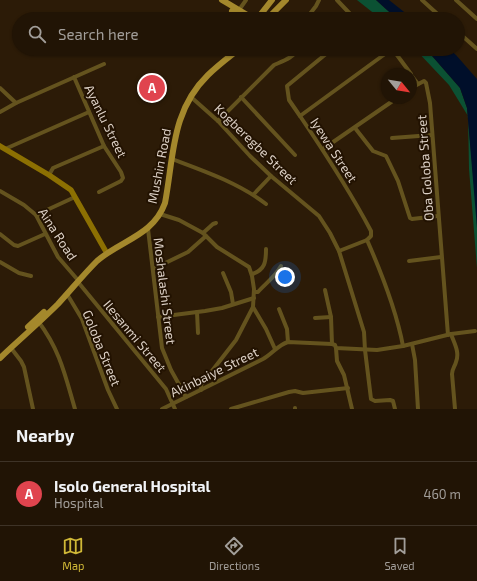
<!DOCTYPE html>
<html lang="en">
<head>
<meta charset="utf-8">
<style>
	body { margin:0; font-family:"Exo 2",sans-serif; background:#2d2113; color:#f1f3f6 }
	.compass { position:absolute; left:381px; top:68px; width:36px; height:36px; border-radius:50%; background:#211405; box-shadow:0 1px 3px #0004; rotate:120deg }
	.you { position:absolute; left:285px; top:277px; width:14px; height:14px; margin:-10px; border:3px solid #fff; border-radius:50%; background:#1a73e8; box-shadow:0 0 0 6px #1a73e833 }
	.badge { display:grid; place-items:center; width:26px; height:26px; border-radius:50%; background:#d0b837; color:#fff; font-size:13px; font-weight:700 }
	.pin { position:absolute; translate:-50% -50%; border:2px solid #fff; box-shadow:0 1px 4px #0006 }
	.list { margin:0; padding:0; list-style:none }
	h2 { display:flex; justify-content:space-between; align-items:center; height:52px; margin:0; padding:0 16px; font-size:17px }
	h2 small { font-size:13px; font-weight:400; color:#a29e9a }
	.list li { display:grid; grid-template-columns:26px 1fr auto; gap:12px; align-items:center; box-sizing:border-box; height:64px; padding:0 16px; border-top:1px solid #3e3327 }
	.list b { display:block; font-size:15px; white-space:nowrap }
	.list p { margin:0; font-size:13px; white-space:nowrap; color:#a29e9a }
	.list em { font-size:13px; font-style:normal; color:#a29e9a }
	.icon { flex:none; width:22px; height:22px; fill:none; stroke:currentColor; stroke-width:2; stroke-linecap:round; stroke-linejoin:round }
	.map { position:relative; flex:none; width:477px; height:409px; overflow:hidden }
	.search { position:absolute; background:#211405; box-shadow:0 1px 3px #0004; left:12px; right:12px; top:12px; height:44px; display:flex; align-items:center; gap:10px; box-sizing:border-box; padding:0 14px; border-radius:22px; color:#a29e9a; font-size:15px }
	.sheet { height:116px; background:#211405 }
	nav { display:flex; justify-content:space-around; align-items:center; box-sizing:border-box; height:56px; border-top:1px solid #3e3327; background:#211405; font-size:11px; color:#a29e9a }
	nav a { display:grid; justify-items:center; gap:2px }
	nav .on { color:#d0b837 }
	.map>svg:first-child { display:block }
</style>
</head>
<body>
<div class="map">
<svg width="477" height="409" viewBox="0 0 477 409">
	<rect width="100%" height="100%" fill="#2c1b07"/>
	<g fill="#0b5133">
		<polygon points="357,0 376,0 397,19 381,19"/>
		<polygon points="415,49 426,49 460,88 467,108 477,217 477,268 469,169 468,116 449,85"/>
	</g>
	<g fill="#000f2a">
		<polygon points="376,0 389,0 413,19 397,19"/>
		<polygon points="426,49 449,49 456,55 477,79 477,228 467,108 460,88"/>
	</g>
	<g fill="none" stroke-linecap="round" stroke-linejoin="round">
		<g stroke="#64531e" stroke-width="4">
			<polyline points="337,0 355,19"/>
			<polyline points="422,0 443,19"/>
			<polyline points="456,0 477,19"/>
			<polyline points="239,10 246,0"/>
			<polyline points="306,19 316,6 319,0"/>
			<polyline points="458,32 477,49"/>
			<path d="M387,49l2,2 -89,65c25,37 50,75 71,115v5l-4,4c15,34 29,69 36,106"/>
			<polyline points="389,51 391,50 394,51 411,74"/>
			<polyline points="411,75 418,84"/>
			<polyline points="74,77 104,146 121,172 123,178 121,181 99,192"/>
			<polyline points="0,88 16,103"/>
			<polyline points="411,88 424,81 426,83 430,103 448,335"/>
			<polyline points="191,97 218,121 250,156 271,176 319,216 330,233 339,251 364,332 365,350 371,399 375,401 390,400 393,401 395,409"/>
			<polyline points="241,97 295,155"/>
			<polyline points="0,112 16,103 104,64"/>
			<polyline points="300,116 289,100 287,86 332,49"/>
			<path d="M218,121l56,-56c9,-4 19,-7 24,-16"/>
			<polyline points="355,128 373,151 386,156 398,181 410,218 412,219 438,216"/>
			<polyline points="392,138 432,135"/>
			<polyline points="5,149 89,112"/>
			<polyline points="323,149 397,98"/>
			<path d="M172,159c32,12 67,24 94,45"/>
			<polyline points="49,175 53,168 104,146"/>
			<polyline points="0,191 24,205 36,215 58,257 77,279"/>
			<polyline points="254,194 271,176"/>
			<polyline points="160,214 179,220 203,233 217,247 249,267 252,276 254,289 253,307 266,329 275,349"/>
			<polyline points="36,215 75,197"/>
			<polyline points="148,229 162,348 171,370 186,397"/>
			<polyline points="203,233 213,224 216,223"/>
			<polyline points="0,234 14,245 18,246 45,234"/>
			<polyline points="339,251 367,240"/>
			<polyline points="409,261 441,257"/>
			<polyline points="0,262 19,273 31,276"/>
			<polyline points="153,269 188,252 206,236"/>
			<polyline points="223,273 231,292 233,304"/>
			<path d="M252,274c13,-4 14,-12 14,-25"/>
			<polyline points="78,282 166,389 175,409"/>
			<polyline points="325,290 331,317 332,344"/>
			<path d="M254,292h4c8,-9 17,-15 23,-26"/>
			<polyline points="67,294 82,319 108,390 117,409"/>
			<polyline points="279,309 287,329 288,342"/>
			<polyline points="197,312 198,333"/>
			<polyline points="158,317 205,311 222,308 254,298"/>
			<polyline points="315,318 331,317"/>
			<path d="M38,321c22,29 27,54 37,88"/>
			<path d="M451,334c3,9 9,18 5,28 -1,4 -4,7 -4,12l3,35"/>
			<polyline points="412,344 415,360 418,409"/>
			<polyline points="11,348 21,361 24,367 33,409"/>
			<polyline points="336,348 337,361 344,375 352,409"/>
			<polyline points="201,390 201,385 236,340 253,307"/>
			<polyline points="295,408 295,409"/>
			<path d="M162,409l101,-50c9,-5 15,-14 25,-17l44,2 3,1 1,3 41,2 26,-4 48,-12 24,-3"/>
			<polyline points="231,409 289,392 295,391 303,393 348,388"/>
		</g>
		<polyline stroke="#8c7002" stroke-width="5.5" points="0,146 49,175 71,190 105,250"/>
		<g stroke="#a4882c" stroke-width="6">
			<polyline points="222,0 254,19"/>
			<polyline points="232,11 243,19"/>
			<polyline points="257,19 272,0"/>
			<polyline points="267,19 286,0"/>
			<polyline points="28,327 44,312"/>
			<path d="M0,358c19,-18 39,-35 58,-54 13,-14 25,-29 39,-43 24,-21 56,-25 68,-58 9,-47 6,-92 43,-128 10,-10 21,-18 31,-26"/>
		</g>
	</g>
	<g text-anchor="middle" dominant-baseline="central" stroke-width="4" stroke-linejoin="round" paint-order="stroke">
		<g font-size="13" fill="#dcd0c5" stroke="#221201">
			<text transform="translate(106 121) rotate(64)">Ayanlu Street</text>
			<text transform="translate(256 144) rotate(44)">Kogberegbe Street</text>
			<text transform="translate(334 150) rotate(57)">Iyewa Street</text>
			<text transform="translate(159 166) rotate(-79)">Mushin Road</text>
			<text transform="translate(425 168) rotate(-94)">Oba Goloba Street</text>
			<text transform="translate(58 234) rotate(57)">Aina Road</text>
			<text transform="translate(165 291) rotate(83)">Moshalashi Street</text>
			<text transform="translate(135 336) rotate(50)">Ilesanmi Street</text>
			<text transform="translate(102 348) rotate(68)">Goloba Street</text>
			<text transform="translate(214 372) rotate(-26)">Akinbaiye Street</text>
		</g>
	</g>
</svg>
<svg class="compass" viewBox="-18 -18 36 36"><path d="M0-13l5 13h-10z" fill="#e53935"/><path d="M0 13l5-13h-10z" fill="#a29e9a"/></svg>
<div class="you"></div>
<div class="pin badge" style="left:152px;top:88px;background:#e0444e">A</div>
<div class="search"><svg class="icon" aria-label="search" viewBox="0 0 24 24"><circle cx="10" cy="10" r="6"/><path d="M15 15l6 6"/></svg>Search here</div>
</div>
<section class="sheet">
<h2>Nearby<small></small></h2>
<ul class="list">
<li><span class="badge" style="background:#e0444e">A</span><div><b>Isolo General Hospital</b><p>Hospital</p></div><em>460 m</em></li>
</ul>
</section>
<nav>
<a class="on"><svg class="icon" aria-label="map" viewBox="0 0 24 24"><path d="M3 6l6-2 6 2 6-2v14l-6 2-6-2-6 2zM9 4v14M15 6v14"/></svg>Map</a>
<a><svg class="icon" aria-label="directions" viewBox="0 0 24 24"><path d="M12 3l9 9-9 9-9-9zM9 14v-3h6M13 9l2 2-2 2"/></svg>Directions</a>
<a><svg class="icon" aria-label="saved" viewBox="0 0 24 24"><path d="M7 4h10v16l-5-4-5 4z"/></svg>Saved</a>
</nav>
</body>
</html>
